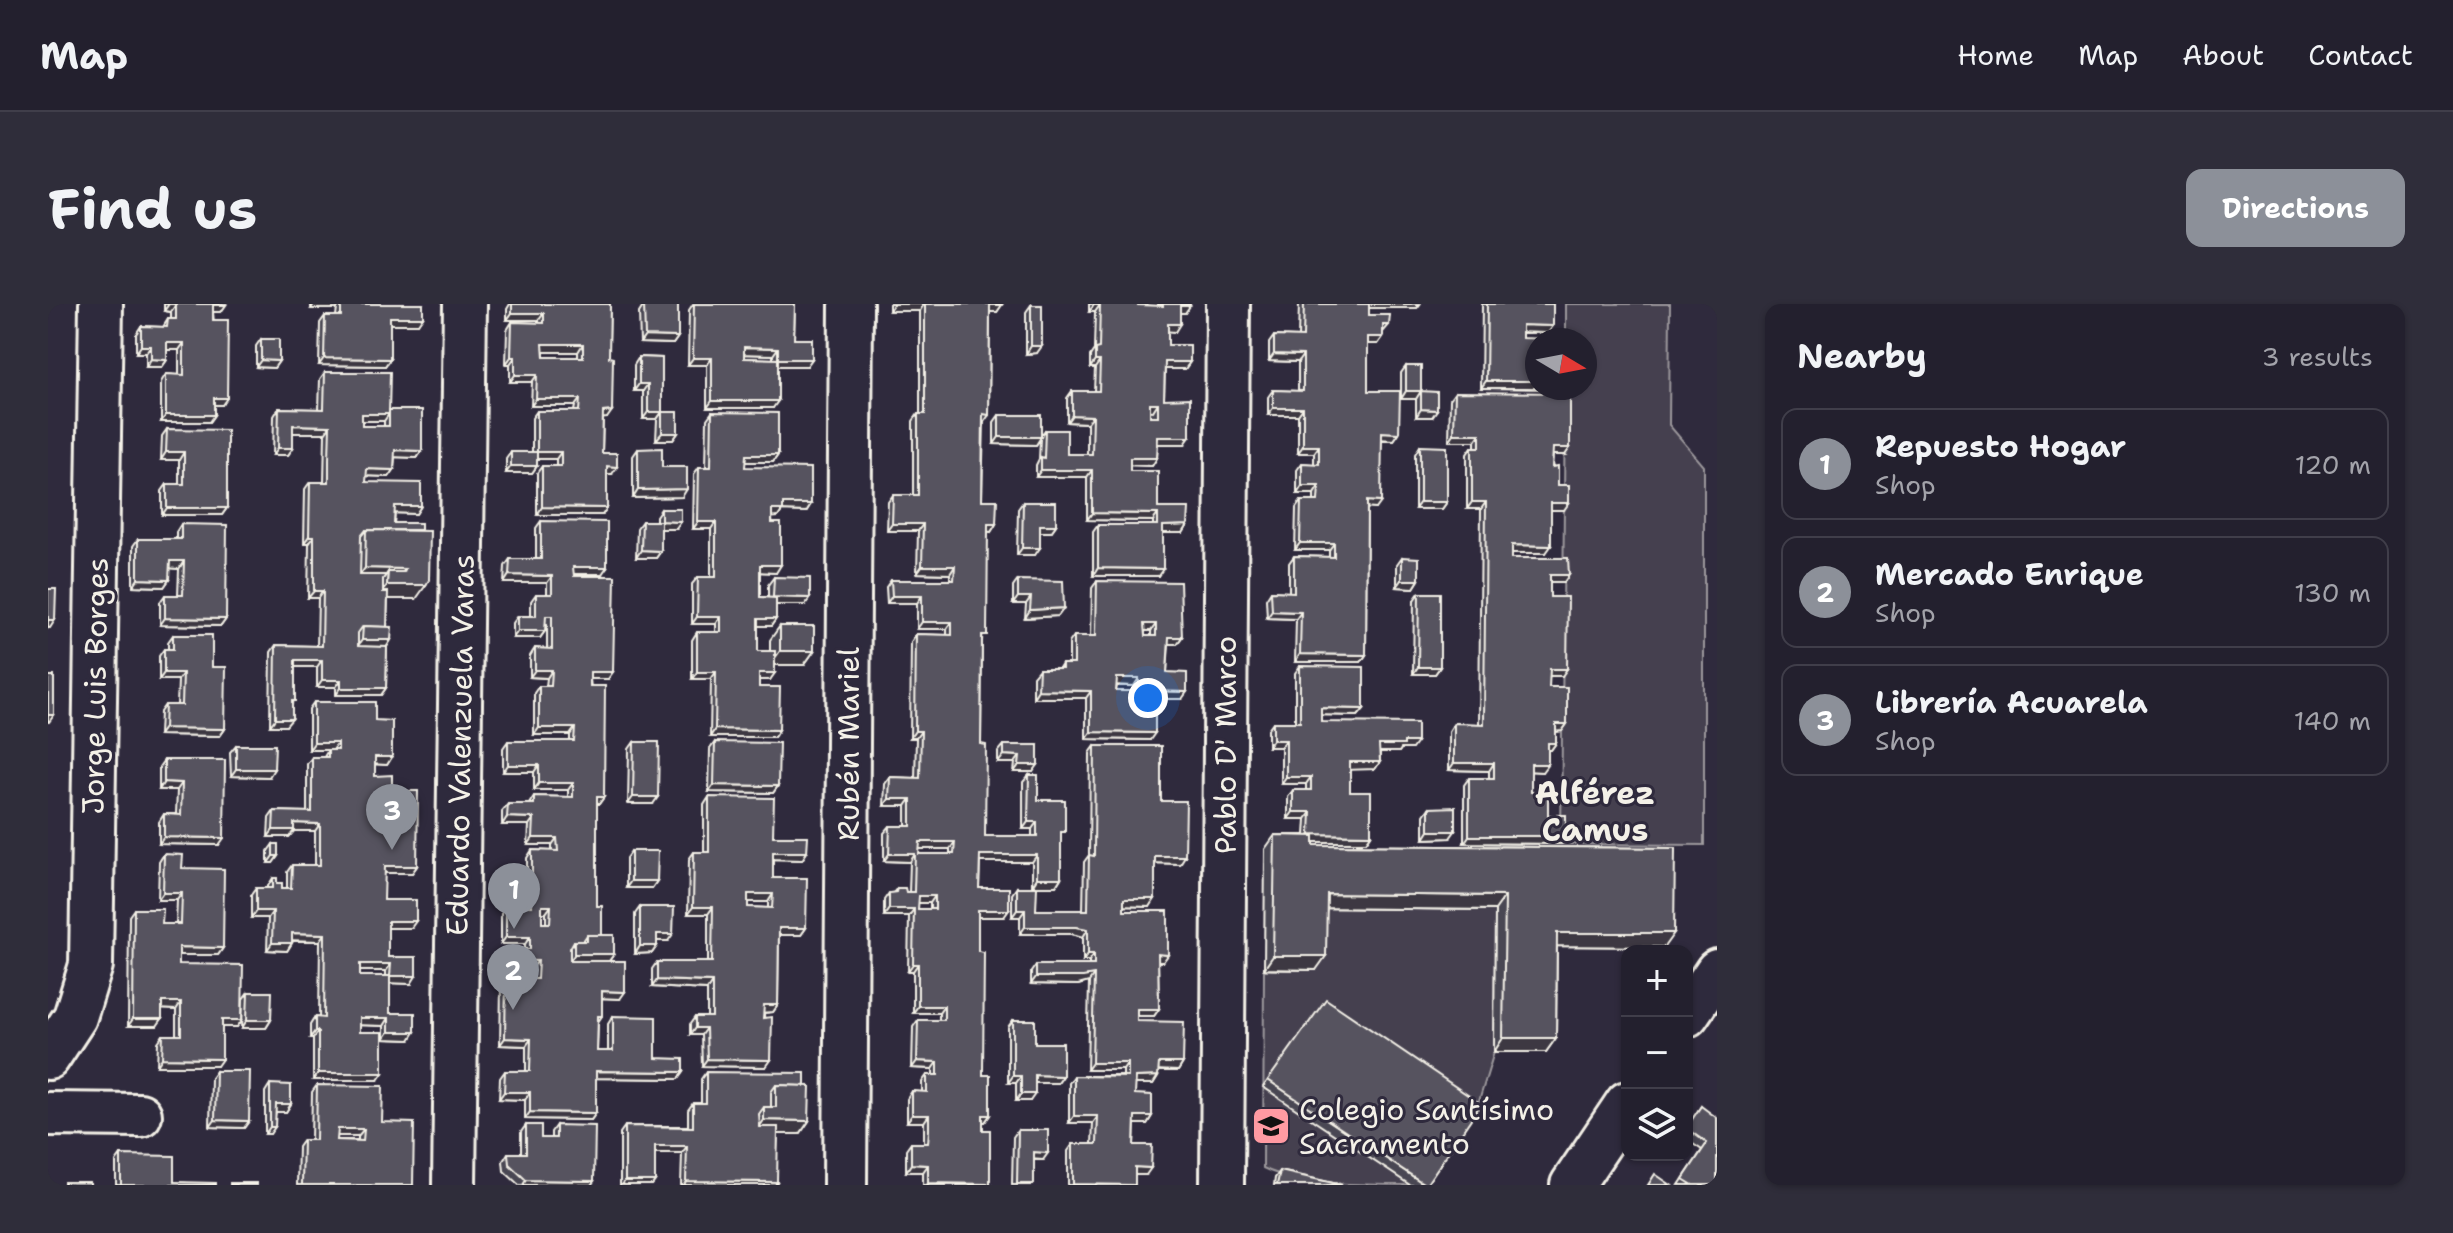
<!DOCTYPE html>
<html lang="en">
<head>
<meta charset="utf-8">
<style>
	body { margin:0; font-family:"Shantell Sans",sans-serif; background:#2f2d3a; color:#f1f3f6 }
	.controls { position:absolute; right:24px; bottom:24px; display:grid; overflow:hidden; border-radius:16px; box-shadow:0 2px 6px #0004 }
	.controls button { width:72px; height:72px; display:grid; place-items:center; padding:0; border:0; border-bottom:2px solid #403e4a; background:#23202e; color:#f1f3f6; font:40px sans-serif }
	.compass { position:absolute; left:1477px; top:24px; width:72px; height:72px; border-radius:50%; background:#23202e; box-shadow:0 2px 6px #0004; rotate:100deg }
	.you { position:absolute; left:1100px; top:394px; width:28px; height:28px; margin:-20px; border:6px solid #fff; border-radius:50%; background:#1a73e8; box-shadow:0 0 0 12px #1a73e833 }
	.badge { display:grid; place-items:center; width:52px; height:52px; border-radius:50%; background:#8c9099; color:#fff; font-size:26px; font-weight:700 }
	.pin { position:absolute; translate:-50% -66px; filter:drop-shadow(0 2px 4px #0008) }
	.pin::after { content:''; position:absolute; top:42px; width:28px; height:24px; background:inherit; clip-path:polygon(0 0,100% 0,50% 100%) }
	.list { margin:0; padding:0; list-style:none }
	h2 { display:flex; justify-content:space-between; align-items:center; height:104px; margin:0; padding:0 32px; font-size:34px }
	h2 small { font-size:26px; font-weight:400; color:#a3a3aa }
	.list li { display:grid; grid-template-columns:52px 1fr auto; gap:24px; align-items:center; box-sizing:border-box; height:112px; margin:0 16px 16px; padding:0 16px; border:2px solid #403e4a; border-radius:16px }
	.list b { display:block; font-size:30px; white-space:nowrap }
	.list p { margin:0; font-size:26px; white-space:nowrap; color:#a3a3aa }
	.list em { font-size:26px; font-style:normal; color:#a3a3aa }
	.icon { flex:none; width:44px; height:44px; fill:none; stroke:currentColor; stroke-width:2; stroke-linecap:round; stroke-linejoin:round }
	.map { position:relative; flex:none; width:1669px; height:881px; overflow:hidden; border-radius:16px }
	header { display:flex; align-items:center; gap:48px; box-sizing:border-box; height:112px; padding:0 40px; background:#23202e; border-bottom:2px solid #403e4a }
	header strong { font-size:38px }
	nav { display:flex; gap:44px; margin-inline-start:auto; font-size:28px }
	.intro { display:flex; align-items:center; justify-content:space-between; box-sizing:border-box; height:192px; padding:0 48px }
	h1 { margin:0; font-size:56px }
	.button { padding:20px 36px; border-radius:16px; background:#8c9099; color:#fff; font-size:28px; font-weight:700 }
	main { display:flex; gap:48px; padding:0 48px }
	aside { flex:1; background:#23202e; border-radius:16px; box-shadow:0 2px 6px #0004 }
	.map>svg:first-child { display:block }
</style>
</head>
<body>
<header>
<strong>Map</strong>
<nav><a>Home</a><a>Map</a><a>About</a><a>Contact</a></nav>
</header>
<div class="intro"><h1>Find us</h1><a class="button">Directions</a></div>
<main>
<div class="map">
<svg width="1669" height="881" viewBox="0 0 1669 881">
	<rect width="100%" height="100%" fill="#2f2a3d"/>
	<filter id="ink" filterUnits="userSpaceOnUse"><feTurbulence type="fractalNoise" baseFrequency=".0125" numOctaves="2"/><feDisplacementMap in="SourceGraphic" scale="16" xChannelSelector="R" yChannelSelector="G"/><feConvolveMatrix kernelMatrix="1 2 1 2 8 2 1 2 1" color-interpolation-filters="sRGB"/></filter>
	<g filter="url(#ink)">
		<g fill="#454050" stroke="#9c989c" stroke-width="2">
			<polygon points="1518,0 1622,0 1621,121 1656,162 1656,541 1513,540 1517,84 1537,84 1537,36 1518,36"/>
			<path d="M1269,604l178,2 -1,142 -18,59 -212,-25 146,99c-42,0 -114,0 -147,-17l1,-198h52z"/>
		</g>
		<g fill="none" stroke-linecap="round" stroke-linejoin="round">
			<g stroke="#f4f1e8" stroke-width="48">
				<g id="minor">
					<polyline points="1639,711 1669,667"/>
					<polyline points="0,754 27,713 43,661 53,0"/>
					<polyline points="0,810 92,811"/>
					<polyline points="406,881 417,0"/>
					<polyline points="797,881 803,0"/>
					<polyline points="1174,881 1180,0"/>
					<polyline points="1524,881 1579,799"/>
				</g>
			</g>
			<use href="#minor" stroke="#2f2a3d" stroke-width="42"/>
		</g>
		<g fill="#4a4752" stroke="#f4f1e8" stroke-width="2" fill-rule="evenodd">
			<polygon points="116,0 178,0 173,8 165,8 174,101 166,101 166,111 161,118 113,118 113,78 118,70 131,71 131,46 119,46 119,56 114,63 98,63 98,49 88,49 88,30 93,22 115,23 120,15 123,15 123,8 116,7"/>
			<polygon points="263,0 375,0 370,20 342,20 342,55 337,62 271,61 272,19 277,12 288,12 289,5 263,5"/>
			<path d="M462,0h100l-3,114h-4l-1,35 10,21h-5v34l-5,7h-65v-42l5,-7h14v-7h-19v7l-5,7h-26v-14l5,-7h21v-34l5,-7h37l1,-5h-44l1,-24h-22v-18h-4l1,-34 5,-8 27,1v-3h-32v-11zM496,48h34v5h-34z"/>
			<path d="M645,0h102l-1,35 13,27h-29l-5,42h-66v-43h-19l1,-55zM696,50l29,1v4l-29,-1z"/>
			<path d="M841,0h113l-5,8h-7l-1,103 -5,7 -2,78 14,24 -5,8 -3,-1 -6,111 -1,102 4,92h47v-7h-9v-47l6,-7 9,25 23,37v41l-5,8h-24v-24h-52l-1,26 25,29h-26v34l5,124 7,40 -5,7h-2v8l7,54 -1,1h-66v-13h-17v-22l5,-7h13v-21h-17v-23l5,-8 10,1v-10l5,-7h6v-6l-21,-1 1,-41 5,-7h21v-7h-26v-42h-5l1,-55h-25v-16l5,-7h4l4,-5 9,4h3l1,-30 -26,-1v-28l6,-7h16v-20h-22l1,-22 5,-7 25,1 1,-40h-6l1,-96 5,-8 31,1v-6h-30v-26h-30l-1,-16 5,-7h59v-6l-33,-1 1,-42h-31l1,-29 5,-7h20v-74l5,-7h2v-103h-31zM871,545h31v5h-31zM870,599h12v6h-12z"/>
			<polygon points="1041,0 1090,0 1090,1 1110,2 1110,0 1142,0 1137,9 1132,9 1127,28 1120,27 1120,41 1142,58 1137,65 1117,65 1116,95 1137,140 1110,140 1109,154 1104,162 1082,161 1082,167 1110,204 1140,221 1135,229 1115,229 1110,272 1045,272 1045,228 1050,221 1105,221 1105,217 1039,216 1039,173 988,173 988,161 991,155 992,135 988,141 946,140 946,118 951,111 993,131 997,126 1019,150 1039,150 1039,119 1019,118 1019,94 1024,87 1046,87 1047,64 1042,64 1042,52 1046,46 1047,8 1041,8"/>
			<polygon points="1251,0 1372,0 1369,4 1321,4 1321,11 1341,21 1335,28 1335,33 1330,40 1320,40 1320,87 1351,129 1346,136 1334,136 1328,205 1319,204 1318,351 1313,358 1247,358 1248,315 1219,314 1218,295 1223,287 1241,288 1241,259 1246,252 1281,253 1281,246 1247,246 1248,204 1253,197 1266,197 1266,190 1249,190 1249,166 1254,159 1266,160 1266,149 1250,149 1250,111 1220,111 1220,93 1225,86 1250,87 1250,58 1221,57 1221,39 1226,32 1250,33"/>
			<polygon points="1434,0 1505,0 1500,29 1474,29 1474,34 1489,84 1499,85 1433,84"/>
			<polygon points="596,1 630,33 625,40 592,39 591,9"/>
			<polygon points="983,1 989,49 978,50 978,8"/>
			<polygon points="213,35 231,57 226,64 208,63 208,42"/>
			<polygon points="591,53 614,54 609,115 595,115 595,87 586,87 586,61"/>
			<polygon points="1358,62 1373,87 1384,113 1368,113 1368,95 1353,95 1353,69"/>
			<path d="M277,68l64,38 33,41 -5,7 -22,-1 -1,13 -5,7 -23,-1v6l55,24 -5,8 -21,-1 -1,10 22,76h-28l-1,28 4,13 -4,7 -1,41 -5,7h-45v-8h-19v-20h-22l-3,39 -6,20h-16l1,-74 5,-7 41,1 1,-48h-10l1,-55h-5l1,-54 5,-7h14l1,-49h-32v15l-5,7h-15l1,-39 5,-8 40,1 1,-30zM314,117h22v5h-22z"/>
			<polygon points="1407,88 1517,151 1505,151 1504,163 1516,206 1503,206 1498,249 1464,249 1464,254 1521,271 1516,278 1502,278 1502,293 1514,372 1501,372 1501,383 1519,420 1514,427 1508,428 1508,439 1503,446 1500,446 1494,468 1483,467 1483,488 1500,511 1513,540 1416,539 1416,481 1421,474 1441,474 1441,467 1401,466 1401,427 1406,419 1431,420 1433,205 1419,205 1419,150 1424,143 1427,143 1427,137 1401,137 1402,95"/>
			<polygon points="614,108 630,129 625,136 608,136 609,115"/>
			<polygon points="664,108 730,151 725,158 697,158 697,163 763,200 758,208 734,207 730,213 724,213 728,269 712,268 712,293 720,293 720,281 726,273 757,301 728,301 728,315 723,322 710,322 710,347 722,347 722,336 732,322 766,347 756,361 727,361 722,376 711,376 711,383 731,426 726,433 662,433 663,375 644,375 644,336 649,328 668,328 668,320 644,320 644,280 650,273 663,273 663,225 645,225 646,170 651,163 658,163 659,115"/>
			<polygon points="119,125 179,204 174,211 114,211 114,187 119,180 131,180 131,156 113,156 114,132"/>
			<polygon points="1372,142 1399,198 1394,205 1367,205 1367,150"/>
			<polygon points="590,145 614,163 634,193 585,194 585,152"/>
			<polygon points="975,198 1008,221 1003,228 992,228 987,251 969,251 970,205"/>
			<polygon points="613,205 628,225 613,225 613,247 608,254 588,254 589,224 594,217 608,217 608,212"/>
			<path d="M493,217l61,53h-28l34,105h-18l14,118 -5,7h-2v102l5,29 12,19 -5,7 11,38 -18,-1v18l-4,6 -1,29h11v-27l5,-8 43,42 27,14 -5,7 -82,-1v35l-5,7 -66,-1v-19l-26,-1 1,-21 5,-7h21v-25l-26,-1 1,-59 5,-8 26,1v-11h-31v-11l5,-8h19v-5h-24v-31l5,-8 21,1v-48l5,-8 20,1v-6h-24l1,-20h-27v-14l6,-7h21l5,-8 34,1v-7h-34v-18h-31v-24l5,-7h62v-6h-36v-42l5,-7h7l1,-8 -17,-1v-21l5,-8 12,1v-25h-1l-1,7 -5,7h-27v-15l5,-7h13v-15l5,-7h11v-11h-43l1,-17 5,-7h26v-31zM494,609h4v10h-4z"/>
			<polygon points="133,220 178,315 173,322 112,321 112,298 117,291 130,291 131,265 121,264 121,276 116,283 85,282 85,242 90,235 128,235 128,228"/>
			<polygon points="1354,253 1371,276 1366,284 1349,283 1349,260"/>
			<polygon points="970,276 1016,304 1010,312 977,314 978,300 965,300 965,283"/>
			<path d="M1049,277l85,56 -5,7h-8l-2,28 15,27h-27l-5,41 -64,-1v-41h-53v-22l6,-7h20l3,-5h7v-21l5,-7h17l1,-48zM1097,327h6v5h-6zM1069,382h17v5h-18z"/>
			<polygon points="1371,289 1392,363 1387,370 1365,370 1366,296"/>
			<polygon points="125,331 164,363 177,425 172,432 111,431 112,408 117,401 129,401 130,376 111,376 111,352 116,345 120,345 120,338"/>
			<polygon points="1252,362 1316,405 1310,412 1273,411 1273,418 1364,445 1353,445 1351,448 1332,448 1332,458 1327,465 1302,465 1302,488 1323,531 1318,538 1266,538 1266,541 1627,544 1616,643 1509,642 1508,734 1498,748 1446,748 1447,606 1279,604 1268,666 1216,665 1217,545 1227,531 1257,531 1258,515 1240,515 1240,493 1245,486 1258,486 1258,480 1233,480 1233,443 1220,443 1220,425 1225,418 1247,418 1247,369"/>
			<path d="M266,398l61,18 17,37 -5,8 -12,-1v12l17,15 25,75 -5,7h-28v27l27,28h-23v29l23,27 -21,-1v30l20,27 -26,-1v-13l-24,-1v7l18,48h-65v-42h-3v-13l5,-8 4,1 1,-77h-28v2l-5,8 -20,-1 1,-32h-17v-23l5,-7h12v-2l5,-8 9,10h5v-16l5,-7h23v-34h-21l-5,6h-21l1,-19 5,-7 33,1v-48l5,-7h12l4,-7h5h-24v-41zM312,667h26v5h-26z"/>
			<polygon points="586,438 605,500 580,500 581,445"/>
			<polygon points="667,438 730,482 725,489 661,488 662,445"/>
			<polygon points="188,441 221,473 183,472 182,448"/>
			<polygon points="956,441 990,441 985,468 966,468 967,459 950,459 950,448"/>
			<polygon points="1047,442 1113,497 1132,560 1107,559 1102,603 1076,602 1076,607 1115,658 1110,658 1111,705 1106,712 1089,712 1089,717 1135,759 1130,767 1110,767 1110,772 1105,780 1087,780 1087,790 1104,812 1099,820 1087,820 1086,841 1098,871 1087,871 1087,881 1020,881 1020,847 1025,840 1044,840 1045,819 1021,819 1021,779 1026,772 1075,772 1075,766 1039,766 1041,678 1030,681 983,680 983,668 988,661 1041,661 1041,657 1035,657 1035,633 1024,630 972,630 972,613 964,613 964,590 969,583 988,606 1035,606 1036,558 1041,551 1042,449"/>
			<polygon points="116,456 177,456 171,541 111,540 111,518 116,510 128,510 129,486 111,486 111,463"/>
			<path d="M661,493l64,39 34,16 -5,8 -29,-1v19l33,50 -5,7h-22l-1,70 -5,7 -9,1 2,54 -64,-1 -1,-31h-11v-11l5,-7h12v-27l-55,-3v-18l5,-7h51v-48h-20l1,-55 5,-7h10v-47zM700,598h20v6l-20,-1z"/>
			<polygon points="1381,504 1402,534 1376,535 1376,511"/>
			<polygon points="225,540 230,552 225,559 220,559 220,547"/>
			<polygon points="583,547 609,577 604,584 578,584 578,554"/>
			<polygon points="116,550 134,564 175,644 170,651 131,651 131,660 194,716 189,723 174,723 169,762 109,762 110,738 115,731 128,731 128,706 114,705 109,722 80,722 81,612 86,605 114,620 128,620 129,596 110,596 111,558"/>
			<polygon points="592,603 620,637 609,637 609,642 604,649 587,650 587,610"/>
			<polygon points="200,688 223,716 218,724 194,724 195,695"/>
			<polygon points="965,716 987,739 1015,772 1010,779 987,779 982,797 968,797 968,779 960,779 960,723"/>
			<polygon points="168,767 201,817 196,824 162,823 163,774"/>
			<polygon points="658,768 757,782 761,817 752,830 730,830 727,881 633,881 634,849 607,849 607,877 604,881 572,881 572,829 577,822 640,822 640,806 645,799 653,799 653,775"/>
			<polygon points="1220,776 1378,881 1362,881 1215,783"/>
			<polygon points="222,780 243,800 238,808 228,808 222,830 217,830 217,788"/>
			<path d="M269,781l65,37 31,63h-116l1,-38 5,-7h8l1,-48zM289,832h21v4h-21z"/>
			<polygon points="1653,802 1669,881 1631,881 1654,846 1639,836 1639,823"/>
			<polygon points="478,821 493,834 503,834 503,828 508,821 546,877 543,881 471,881 456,867 455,857 460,849 473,849 473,828"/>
			<polygon points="970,826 995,856 986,856 985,881 964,881 965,833"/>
			<polygon points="73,851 126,878 167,881 68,881 68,858"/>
			<polygon points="1232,867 1294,881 1226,881 1227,874"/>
		</g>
		<g fill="#3c3942" stroke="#f4f1e8" stroke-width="2">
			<polygon points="121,0 128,0 123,8 116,7"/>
			<polygon points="266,0 292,0 289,5 263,5"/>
			<polygon points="846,0 876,0 872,7 841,7"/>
			<polygon points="1318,0 1372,0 1369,4 1316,4"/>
			<polygon points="165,1 178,1 173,8 160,8"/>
			<polygon points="942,1 954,1 949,8 937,8"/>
			<polygon points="1046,1 1052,1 1047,8 1041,8"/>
			<polygon points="1132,2 1142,2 1137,9 1127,9"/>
			<polygon points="464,9 496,9 491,16 459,16"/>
			<polygon points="342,13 375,13 370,20 337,20"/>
			<polygon points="1120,20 1132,20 1127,28 1115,27"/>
			<polygon points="1474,21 1505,22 1500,29 1468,28"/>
			<polygon points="597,32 630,33 625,40 592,39"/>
			<polygon points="1320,33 1335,33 1330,40 1315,40"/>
			<polygon points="119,39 136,39 131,46 114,46"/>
			<polygon points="495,40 535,40 530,48 490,48"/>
			<polygon points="93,42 103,42 98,49 88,49"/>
			<polygon points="983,42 994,42 989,49 978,50"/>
			<polygon points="696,43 730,44 725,51 691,50"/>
			<polygon points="1226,50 1255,51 1250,58 1221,57"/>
			<polygon points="463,53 467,53 462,60 458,60"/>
			<polygon points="276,54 342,55 337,62 271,61"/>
			<polygon points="645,54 664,54 659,61 640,61"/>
			<polygon points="103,55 119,56 114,63 98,63"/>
			<polygon points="730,55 764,55 759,62 725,62"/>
			<polygon points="213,56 231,57 226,64 208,63"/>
			<polygon points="1047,57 1052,57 1047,64 1042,64"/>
			<polygon points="1117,58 1142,58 1137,65 1112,65"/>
			<polygon points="467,71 489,71 484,78 462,78"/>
			<polygon points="1438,77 1489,77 1489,84 1499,84 1433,84"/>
			<polygon points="591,80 600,80 595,87 586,87"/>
			<polygon points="1358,87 1373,87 1368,95 1353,95"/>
			<polygon points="166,94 179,94 174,101 161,101"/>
			<polygon points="488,95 532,95 527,102 483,102"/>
			<polygon points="664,97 730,97 725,104 659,104"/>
			<polygon points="1102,99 1110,99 1105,107 1097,106"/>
			<polygon points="1225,104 1255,104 1250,111 1220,111"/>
			<polygon points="1373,105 1389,106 1384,113 1368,113"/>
			<polygon points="564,107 559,114 550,115 555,108"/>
			<polygon points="600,108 614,108 609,115 595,115"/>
			<polygon points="314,110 341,110 336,117 309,117"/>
			<polygon points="118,111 166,111 161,118 113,118"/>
			<polygon points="1024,111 1045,112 1039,119 1019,118"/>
			<polygon points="245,121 282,122 277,129 240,129"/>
			<polygon points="1334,128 1351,129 1346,136 1329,135"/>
			<polygon points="614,129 630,129 625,136 608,136"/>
			<polygon points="1406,130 1432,130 1427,137 1401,137"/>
			<polygon points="951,133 993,133 988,141 946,140"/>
			<polygon points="1110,133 1142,133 1137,140 1105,140"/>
			<polygon points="1255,142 1271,142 1266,149 1250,149"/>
			<polygon points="230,144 245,144 240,151 225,151"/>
			<polygon points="1505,144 1522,144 1517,151 1500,151"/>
			<polygon points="347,146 374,147 369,154 342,153"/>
			<polygon points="118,148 136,148 131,156 113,156"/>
			<polygon points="489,148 513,148 508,155 484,155"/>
			<polygon points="698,151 730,151 725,158 692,158"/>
			<polygon points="1082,154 1109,154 1104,162 1077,161"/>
			<polygon points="463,162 489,162 484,169 458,169"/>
			<polygon points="559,162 569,163 564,170 554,170"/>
			<polygon points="319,165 346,166 341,173 314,172"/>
			<polygon points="993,166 1044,166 1039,173 988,173"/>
			<polygon points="1254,182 1271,182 1266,190 1249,190"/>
			<polygon points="639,185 634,193 585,194 590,186"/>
			<polygon points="1319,197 1333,198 1328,205 1314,204"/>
			<polygon points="1372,198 1399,198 1394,205 1367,205"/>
			<polygon points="1424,198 1438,198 1433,205 1419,205"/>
			<polygon points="1503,199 1521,199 1516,206 1498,206"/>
			<polygon points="735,200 763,200 758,208 734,207 730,213 719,214 724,206"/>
			<polygon points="347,202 373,202 368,210 342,209"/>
			<polygon points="494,203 559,204 554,211 489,211"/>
			<polygon points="119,204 179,204 174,211 114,211"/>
			<polygon points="1044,209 1110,210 1105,217 1039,216"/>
			<polygon points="613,217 633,218 628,225 608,225"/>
			<polygon points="650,218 668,218 663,225 645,225"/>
			<polygon points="844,220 875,220 870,227 839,227"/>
			<polygon points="940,220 948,220 943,228 935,227"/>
			<polygon points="992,221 1008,221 1003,228 987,228"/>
			<polygon points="1140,221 1135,229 1110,229 1115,222"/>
			<polygon points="261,232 266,232 261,239 256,239"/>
			<polygon points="1252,239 1286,239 1281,246 1247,246"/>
			<polygon points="1464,241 1503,242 1498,249 1459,249"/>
			<polygon points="974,244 992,244 987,251 969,251"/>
			<polygon points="593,246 613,247 608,254 588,254"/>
			<polygon points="122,257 136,257 131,265 116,264"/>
			<polygon points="712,261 733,261 728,269 707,268"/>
			<polygon points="874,262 907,262 902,270 869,269"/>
			<polygon points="525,263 559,263 554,270 520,270"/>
			<polygon points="317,264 357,265 349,275 378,281 368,295 330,295 339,281 340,268 333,278 307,278"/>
			<polygon points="1050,264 1115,265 1110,272 1045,272"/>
			<polygon points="461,271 504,272 499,279 456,279"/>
			<polygon points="1502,271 1521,271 1516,278 1497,278"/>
			<polygon points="90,275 121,276 116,283 85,282"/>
			<polygon points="1354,276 1371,276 1366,284 1349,283"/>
			<polygon points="266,287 275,287 270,294 260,294"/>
			<polygon points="844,292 874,292 869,299 839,299"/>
			<polygon points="725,293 762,294 757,301 720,301"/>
			<polygon points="970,293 983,293 978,300 965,300"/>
			<polygon points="1016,304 1010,312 977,314 982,306"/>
			<polygon points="1224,307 1253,308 1248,315 1219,314"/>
			<polygon points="649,313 673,313 668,320 644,320"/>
			<polygon points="117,314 178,315 173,322 112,321"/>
			<polygon points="710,315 728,315 723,322 705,322"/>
			<polygon points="0,316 7,316 2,324 0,324"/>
			<polygon points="874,318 904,318 899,325 869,325"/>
			<polygon points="1096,320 1108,320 1103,327 1091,327"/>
			<polygon points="470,327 497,327 492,334 465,334"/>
			<polygon points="1121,333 1134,333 1129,340 1116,340"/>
			<polygon points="314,336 343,336 334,350 305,349"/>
			<polygon points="732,347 766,347 756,361 722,361"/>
			<polygon points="1252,350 1318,351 1313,358 1247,358"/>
			<polygon points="247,356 274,356 269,363 242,363"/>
			<polygon points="1370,363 1392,363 1387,370 1365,370"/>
			<polygon points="1502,365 1519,365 1514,372 1496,372"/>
			<polygon points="487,366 504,366 499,374 482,373"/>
			<polygon points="542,368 565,368 560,375 537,375"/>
			<polygon points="649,368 668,368 663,375 644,375"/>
			<polygon points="116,369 135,369 130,376 111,376"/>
			<polygon points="711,369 727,369 722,376 706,376"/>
			<polygon points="1069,374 1091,374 1086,382 1064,381"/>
			<polygon points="274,376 293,376 288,383 269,383"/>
			<polygon points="293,384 338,384 333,391 288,391"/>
			<polygon points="990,386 1043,387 1038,394 985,394"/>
			<polygon points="1107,387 1139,388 1134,395 1102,395"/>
			<polygon points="1273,404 1316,405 1310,412 1268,411"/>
			<polygon points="0,411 6,411 1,418 0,418"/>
			<polygon points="227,415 244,415 238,422 222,422"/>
			<polygon points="1508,420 1519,420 1514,427 1503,428"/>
			<polygon points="116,424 177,425 172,432 111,431"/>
			<polygon points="491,424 527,424 522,431 486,431"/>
			<polygon points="667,425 731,426 726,433 662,433"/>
			<polygon points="867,427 873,427 868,434 862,434"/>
			<polygon points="1043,428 1107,429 1102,436 1038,435"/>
			<polygon points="1225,436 1238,436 1233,443 1220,443"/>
			<polygon points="1356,438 1369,438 1364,445 1353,445 1351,448 1326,448 1331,441"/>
			<polygon points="266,439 290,439 285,446 261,446"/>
			<polygon points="1500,439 1508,439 1503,446 1495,446"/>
			<polygon points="956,451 972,452 967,459 950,459"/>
			<polygon points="327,453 344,453 339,461 322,460"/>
			<polygon points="1302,458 1332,458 1327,465 1297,466"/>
			<polygon points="1406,459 1446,459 1441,467 1401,466"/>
			<polygon points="1483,460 1500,460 1494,468 1478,467"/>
			<polygon points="460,461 491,461 486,468 455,468"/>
			<polygon points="971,461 990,461 985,468 966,468"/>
			<polygon points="188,465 226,465 221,473 183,472"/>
			<polygon points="1238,473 1263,473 1258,480 1233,480"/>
			<polygon points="116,478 134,479 129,486 111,486"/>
			<polygon points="491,479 525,479 520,486 486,486"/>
			<polygon points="666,481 730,482 725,489 661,488"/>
			<polygon points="549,493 556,493 551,500 544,500"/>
			<polygon points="585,493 610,493 605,500 580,500"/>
			<polygon points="841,495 863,495 858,502 836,502"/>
			<polygon points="1245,508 1263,508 1258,515 1240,515"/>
			<polygon points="459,513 486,514 481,521 454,521"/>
			<polygon points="980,518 989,518 984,525 975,525"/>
			<polygon points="246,519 272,520 267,527 246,527 241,533 220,533 225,526"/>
			<polygon points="1381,527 1407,527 1402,534 1376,535"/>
			<polygon points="1262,530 1323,531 1318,538 1257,538"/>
			<polygon points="1421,532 1518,532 1513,540 1416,539"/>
			<polygon points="116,533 176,534 171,541 111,540"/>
			<polygon points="485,534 509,534 504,541 480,541"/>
			<polygon points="872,538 907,538 902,545 866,545"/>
			<polygon points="725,548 759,548 754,556 720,555"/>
			<polygon points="841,550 867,550 862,558 836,557"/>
			<polygon points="932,551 989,551 984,558 927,558"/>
			<polygon points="225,552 230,552 225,559 220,559"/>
			<polygon points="1107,552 1137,552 1132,560 1102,559"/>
			<polygon points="337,562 369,562 364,569 332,569"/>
			<polygon points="989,574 1013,574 1008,582 984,582"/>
			<polygon points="583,577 609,577 604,584 578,584"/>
			<polygon points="115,589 134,589 129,596 110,596"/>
			<polygon points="700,590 725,590 720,598 695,598"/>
			<polygon points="1279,590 1457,592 1447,606 1269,604"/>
			<polygon points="871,592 887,592 882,599 866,599"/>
			<polygon points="1076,595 1107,595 1102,603 1071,602"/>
			<polygon points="494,602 503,602 498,609 489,609"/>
			<polygon points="645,603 665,603 660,610 640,610"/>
			<polygon points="841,605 866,605 861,612 836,612"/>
			<polygon points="930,606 961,606 956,613 925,613"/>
			<polygon points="969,606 977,606 972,613 964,613"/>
			<polygon points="208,607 225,607 220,614 203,614"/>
			<polygon points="340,617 368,617 363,624 335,624"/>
			<polygon points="977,623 1029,623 1040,625 1035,633 1024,630 972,630"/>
			<polygon points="731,624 758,624 753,631 726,631"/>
			<polygon points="244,629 277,630 272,637 238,636"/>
			<polygon points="1509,629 1626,629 1616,643 1500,642"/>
			<polygon points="609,630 625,630 620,637 604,637"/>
			<polygon points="458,633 482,633 477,640 453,640"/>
			<polygon points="224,639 244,639 239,647 219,646"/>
			<polygon points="592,642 609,642 604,649 587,650"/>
			<polygon points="131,643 175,644 170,651 126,651"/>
			<polygon points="526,644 566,650 556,664 517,664 526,651"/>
			<polygon points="1040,650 1046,650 1041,657 1035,657"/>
			<polygon points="1110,650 1120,651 1115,658 1105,658"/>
			<polygon points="1225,652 1278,652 1268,666 1216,665"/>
			<polygon points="458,656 490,657 484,664 453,664"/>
			<polygon points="312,660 343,660 338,667 307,667"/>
			<polygon points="865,660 870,660 865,667 860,667"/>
			<polygon points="1046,671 1041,678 1030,681 983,680 988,673"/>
			<polygon points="342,672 368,672 363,680 337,679"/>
			<polygon points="609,676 664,678 659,686 604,683"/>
			<polygon points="554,687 577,688 572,695 549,694"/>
			<polygon points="114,698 133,698 128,706 109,705"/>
			<polygon points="716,701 730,701 725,708 711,709"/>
			<polygon points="870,702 896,702 891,709 865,709"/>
			<polygon points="1089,705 1111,705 1106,712 1083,712"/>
			<polygon points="312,714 341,714 336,722 307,721"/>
			<polygon points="85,715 114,715 109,722 80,722"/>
			<polygon points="174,716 194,716 189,723 169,723"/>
			<polygon points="199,716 223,716 218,724 194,724"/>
			<polygon points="647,724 658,724 653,731 642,731"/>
			<polygon points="267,727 270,727 265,734 262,734"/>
			<polygon points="341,728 367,728 362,736 336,735"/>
			<polygon points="457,734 483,735 478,742 452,741"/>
			<polygon points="1455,734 1508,734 1498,748 1446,748"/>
			<polygon points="114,754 174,755 169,762 109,762"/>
			<polygon points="659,755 723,756 718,763 654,762"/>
			<polygon points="869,757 890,758 885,765 864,764"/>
			<polygon points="1044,759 1080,759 1075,766 1039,766"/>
			<polygon points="1111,759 1135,759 1130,767 1106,766"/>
			<polygon points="548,767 635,768 630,775 543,774"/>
			<polygon points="270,769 335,769 330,776 265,776"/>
			<polygon points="987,771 1015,772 1010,779 982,779"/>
			<polygon points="965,772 973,772 968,779 960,779"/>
			<polygon points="1110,772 1105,780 1083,780 1088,773"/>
			<polygon points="456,788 482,788 477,796 451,795"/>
			<polygon points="973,790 987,790 982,797 968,797"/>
			<polygon points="228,800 243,800 238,808 223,808"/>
			<polygon points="482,808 548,809 543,816 477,815"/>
			<polygon points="864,811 881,811 876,818 859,818"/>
			<polygon points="935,811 942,811 937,818 930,818"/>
			<polygon points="1026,812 1050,812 1045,819 1021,819"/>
			<polygon points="1087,812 1104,812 1099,820 1082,820"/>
			<polygon points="167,816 201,817 196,824 162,823"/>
			<polygon points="716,816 761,817 752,830 707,830"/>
			<polygon points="222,823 227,823 222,830 217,830"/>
			<polygon points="290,825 316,825 310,832 285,832"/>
			<polygon points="607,842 639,842 634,849 602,849"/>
			<polygon points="986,848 1000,849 995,856 981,855"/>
			<polygon points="863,860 880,861 875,868 858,868"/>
			<polygon points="1087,863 1103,864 1098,871 1082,871"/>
			<polygon points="478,876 546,877 543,881 475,881"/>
			<polygon points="577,877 607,877 604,881 574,881"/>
			<polygon points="638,877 729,878 727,881 636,881"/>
			<polygon points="880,879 942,880 941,881 879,881"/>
		</g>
		<g fill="#56525f" stroke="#f4f1e8" stroke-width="2" fill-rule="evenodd">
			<polygon points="121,0 178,0 165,1 165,16 180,16 179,94 166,94 166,111 118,111 118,70 136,71 136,39 119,39 119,56 103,55 103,42 93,42 93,22 119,23 120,15 128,15 128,0"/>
			<polygon points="293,0 375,0 375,13 342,13 342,55 276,54 277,12 293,12"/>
			<path d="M464,0h98l-1,53 4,1 -1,53 -9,1 -1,41h15v14l-10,-1v42l-65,-1v-41h19v-14h-24v14h-26v-14h26v-41h42l1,-12h-44l1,-24h-22v-18h-4l1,-35 32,1v-10h-32zM495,40h40v13h-39z"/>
			<polygon points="614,0 630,0 630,33 597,32 596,1"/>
			<polygon points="646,0 747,0 746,35 764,35 764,55 730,55 730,44 696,43 696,54 730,55 730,97 664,97 664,54 645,54"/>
			<path d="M877,0h77l-12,1 -1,110 -6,-1 -1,86h15l-1,24h-8l-1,111h-5l-1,109 5,1 -1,91h52v-14h-9l1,-47h9v25h27v32h-4v46h-24v-23h-57l-1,33h30v22h-31v41l6,1 -1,123h7v40h-7v15h7v54l-62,-1v-18l-17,-1v-21h17l1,-13v-15h-17v-24l15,1v-17h11v-13l-21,-1 1,-41h26v-14h-26v-42h-5l1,-55h-25v-16l7,-1 1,-4h8l1,4h8l1,-38h-26l1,-28h21v-27h-22l1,-22 30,1 1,-47h-6l1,-97 36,1v-13h-30v-26h-30l-1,-16h63l1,-14h-33l1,-42h-31l1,-29h25v-81h7zM872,538h35l-1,12h-35zM871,592h16v13h-17z"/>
			<path d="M1046,0h44v1l25,1v-2h27v2h-10v18h-12v21h22v17h-25l-1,37 26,-1v39h-32l-1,21h-27v13h28v37h31l-1,17 -25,1v43l-65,-1v-43h60v-11l-66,-1v-43h-51v-13l3,1 1,-28h22v24h25l1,-38 -21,-1v-24h27l1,-30h-5v-12l4,-1 1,-43h-6zM1102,99h8v13h-8z"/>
			<polygon points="1256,0 1321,0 1321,11 1342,11 1341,21 1335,21 1335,33 1320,33 1320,87 1352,87 1351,129 1334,128 1333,198 1319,197 1318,351 1252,350 1253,308 1224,307 1223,287 1246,288 1246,252 1286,253 1286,239 1252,239 1253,197 1270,197 1271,182 1254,182 1254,159 1271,160 1271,142 1255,142 1255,104 1225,104 1225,86 1255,87 1255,51 1226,50 1226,32 1255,33"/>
			<polygon points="1439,0 1505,0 1505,22 1474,21 1474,34 1504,35 1504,36 1489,36 1489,77 1438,77"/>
			<rect x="983" y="1" width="11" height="41"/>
			<polygon points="213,35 231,35 231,57 213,56"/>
			<polygon points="591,53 614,54 614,108 600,108 600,80 591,80"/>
			<polygon points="1358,62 1373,62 1373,87 1389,88 1389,106 1373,105 1373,87 1358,87"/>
			<path d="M277,68h65l-1,41v-3h33v41l-27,-1 -1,20 -27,-1 -1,13 55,1v23h-26l-1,17h27v7h-55l-5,6 -1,39h26l-3,4v13h5l-1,35 -24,-1 -5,7v13l29,1 -1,41h-45v-8h-19v-20h-27v41h-3v18h-17l1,-74 46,1 1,-55h-9v-55h-5l1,-54h19v-23l1,-33 -37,-1v23h-15l1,-40 45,1zM314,110h27v12h-27z"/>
			<polygon points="1407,88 1522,89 1522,144 1505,144 1504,163 1510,162 1510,181 1521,181 1521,199 1503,199 1503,242 1464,241 1464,254 1520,254 1521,271 1502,271 1502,293 1520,293 1519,365 1502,365 1501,383 1519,383 1519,420 1508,420 1508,439 1500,439 1500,460 1483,460 1483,488 1500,489 1500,511 1518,511 1518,532 1421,532 1421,474 1446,474 1446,459 1406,459 1406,419 1436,420 1438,198 1424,198 1424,143 1432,143 1432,130 1406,130"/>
			<rect x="614" y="108" width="16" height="21"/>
			<polygon points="664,108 730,109 730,151 698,151 697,163 763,164 763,200 735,200 735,206 724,206 724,219 733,219 733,261 712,261 712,293 728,294 728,315 710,315 710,347 727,347 727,369 711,369 711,383 732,383 731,426 667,425 668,368 649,368 649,328 673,328 673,313 649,313 650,273 668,273 668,218 650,218 651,163 663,163"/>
			<rect x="951" y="111" width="42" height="22"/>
			<polygon points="119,125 179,126 179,204 119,204 119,180 136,180 136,148 118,148"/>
			<polygon points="1372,142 1399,143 1399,198 1372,198"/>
			<polygon points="614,144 614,163 639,163 639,185 590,186 590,145"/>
			<polygon points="975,198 1008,198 1008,221 992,221 992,244 974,244"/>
			<polygon points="613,205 633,205 633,218 613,217 613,247 593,246 594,217 613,217"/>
			<path d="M493,217l66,1v45h-34l1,9h41l-2,96h-23v14h15l-1,111h-7v109h5v29h-15l-4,6h-9l-4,7v13h55v31l-23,-1v25h-4l-1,35h16v-35l43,1v41l27,1v13l-87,-1v42l-66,-1v-20h-26l1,-21h25l1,-32 -26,-1 1,-60 31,1 1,-18 -32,-1v-11h24v-12h-24v-32l26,1v-56l26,1 -1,-13h-24l1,-20 -27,-1 1,-13h26v-8l39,1v-14h-34v-18h-31v-24h66l1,-13h-36v-42h12l1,-16h-17v-22l17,1v-33h-6l-1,15h-27v-15h18v-22h16v-18l-43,-1 1,-16h31zM494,602h9l-1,17h-8z"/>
			<polygon points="133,220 179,221 178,315 117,314 117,291 135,291 136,257 122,257 121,276 90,275 90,235 133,235"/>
			<polygon points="318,226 382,227 381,276 378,281 339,281 340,268 356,268 357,265 317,264"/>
			<polygon points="1354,253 1371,254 1371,276 1354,276"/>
			<polygon points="726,273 762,274 762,294 725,293"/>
			<polygon points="970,276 1015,277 1016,304 982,306 983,293 970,293"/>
			<path d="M1049,277l83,1 2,55h-13l-2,35 20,1v19l-32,-1v42l-64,-1v-41l-53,-1 1,-21h23v-5h12v-28h22zM1096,320h12v12h-11zM1069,374h22v13h-23z"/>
			<polygon points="0,285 8,285 7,316 0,316"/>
			<polygon points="1371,289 1392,289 1392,363 1370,363"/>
			<polygon points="315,322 344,323 343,336 314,336"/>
			<rect x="732" y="322" width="34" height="25"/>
			<polygon points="125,331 164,331 164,363 178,363 177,425 116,424 117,401 134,401 135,369 116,369 116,345 125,345"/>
			<polygon points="1252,362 1316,363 1316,405 1273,404 1273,418 1369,419 1369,438 1356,438 1356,441 1331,441 1332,458 1302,458 1302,488 1323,488 1323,531 1262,530 1263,508 1245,508 1245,486 1263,486 1263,473 1238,473 1238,436 1225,436 1225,418 1252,418"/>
			<rect x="0" y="372" width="6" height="39"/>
			<polygon points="266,398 327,398 327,416 344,417 344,453 327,453 327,472 344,471 344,487 370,487 369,562 337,562 336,596 368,596 368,617 340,617 340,653 368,653 368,672 342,672 343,660 312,660 312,672 342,672 342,709 367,709 367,728 341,728 341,714 312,714 312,728 335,728 335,769 270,769 270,727 267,727 267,713 276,714 277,630 244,629 244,639 224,639 225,607 208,607 208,584 225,584 225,574 229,574 229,579 234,579 234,584 243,584 244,561 272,561 272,520 246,519 246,526 225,526 226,507 264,508 264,453 280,453 280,446 290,446 290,439 266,439"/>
			<polygon points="586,438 611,438 610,493 585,493"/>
			<polygon points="667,438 731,439 730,482 666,481"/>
			<polygon points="188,441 227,441 226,465 188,465"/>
			<polygon points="956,441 990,441 990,461 971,461 972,452 956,451"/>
			<polygon points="1047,442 1113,442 1113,497 1138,497 1137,552 1107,552 1107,595 1076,595 1076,607 1120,607 1120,651 1110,650 1111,705 1089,705 1089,717 1136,718 1135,759 1111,759 1110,772 1088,773 1087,790 1104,791 1104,812 1087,812 1086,841 1104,841 1103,864 1087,863 1087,881 1025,880 1025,840 1049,840 1050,812 1026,812 1026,772 1080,773 1080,759 1044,759 1046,671 1035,673 988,673 988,661 1046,661 1046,650 1040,650 1040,625 1029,623 977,623 977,606 969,606 969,583 989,583 988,606 1040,606 1041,551 1046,552"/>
			<polygon points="116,456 177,456 176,534 116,533 116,510 133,511 134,479 116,478"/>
			<path d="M661,493l65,1 -1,38h35l-1,16h-34v26h34l-1,50h-27l-1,77h-14l-1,13 9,-1 -1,43 -64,-1 -1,-31h-11v-11h17v-35l-55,-2v-18h55l1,-55h-20l1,-55h15zM700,590h25l-1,14 -24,-1z"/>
			<polygon points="1407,503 1407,527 1381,527 1381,504"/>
			<polygon points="1227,531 1266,532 1266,541 1627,544 1626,629 1509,629 1508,734 1455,734 1457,592 1279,590 1278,652 1225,652"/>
			<rect x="225" y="540" width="5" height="12"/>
			<polygon points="583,547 610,547 609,577 583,577"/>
			<polygon points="116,550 135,551 134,564 176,565 175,644 131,643 131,660 195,661 194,716 174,716 174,755 114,754 115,731 133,731 133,698 114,698 114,715 85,715 86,605 115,605 114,620 133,620 134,589 115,589"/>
			<polygon points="592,603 626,603 625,630 609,630 609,642 592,642"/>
			<polygon points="539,631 566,631 566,650 526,650 526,637 539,637"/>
			<polygon points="200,688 224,688 223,716 199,716"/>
			<polygon points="1278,695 1433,800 1378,881 1220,776"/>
			<polygon points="965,716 987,716 987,739 1015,739 1015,772 987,771 987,790 973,790 973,772 965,772"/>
			<polygon points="168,767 202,767 201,817 167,816"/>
			<polygon points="658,768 757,769 757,782 728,781 723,788 723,803 716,803 711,810 712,823 730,823 729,878 638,877 639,842 607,842 607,877 577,877 577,822 645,823 645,799 658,799"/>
			<polygon points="222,780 243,781 243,800 228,800 227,823 222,823"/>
			<path d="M269,781l66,1 -1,36 32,1 -1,62h-111l1,-45h13zM290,825h26l-1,12 -26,-1z"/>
			<polygon points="728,781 762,782 761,817 716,816 716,803 728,803"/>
			<polygon points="1653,802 1669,814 1669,881 1645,881 1635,875 1659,839 1639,825 1639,823"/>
			<polygon points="478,821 493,821 493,834 508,834 508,821 547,822 546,877 478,876 461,860 460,849 478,849"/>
			<polygon points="970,826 1000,826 1000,849 986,848 986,880 969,880"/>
			<polygon points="73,851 126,852 126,878 167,879 167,881 73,881"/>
			<polygon points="1232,867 1294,881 1229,881"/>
			<polygon points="1607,870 1623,881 1600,881"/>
			<rect x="16" y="878" width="26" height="3"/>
			<rect x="182" y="879" width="27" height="2"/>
		</g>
	</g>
	<defs>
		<g id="school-square" transform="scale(2)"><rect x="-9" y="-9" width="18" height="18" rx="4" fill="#ff9aa2" stroke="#2f2a3d"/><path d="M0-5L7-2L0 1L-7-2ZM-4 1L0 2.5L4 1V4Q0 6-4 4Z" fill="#111"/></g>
	</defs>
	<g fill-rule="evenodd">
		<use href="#school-square" x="1223" y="822"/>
	</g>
	<g text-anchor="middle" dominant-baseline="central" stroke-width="6" stroke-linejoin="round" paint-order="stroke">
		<g font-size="30" fill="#f4f1e8" stroke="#2f2a3d">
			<text transform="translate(47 382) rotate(-89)">Jorge Luis Borges</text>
			<text transform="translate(800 440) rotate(-90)">Rubén Mariel</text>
			<text transform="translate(412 441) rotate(-89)">Eduardo Valenzuela Varas</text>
			<text transform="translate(1177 441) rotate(-90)">Pablo D' Marco</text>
		</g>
		<g font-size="30" fill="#f4f1e8" stroke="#2f2a3d" text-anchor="start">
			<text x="1251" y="805">Colegio Santísimo<tspan x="1251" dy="34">Sacramento</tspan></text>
		</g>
		<g font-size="32" font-weight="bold" fill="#f4f1e8" stroke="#2f2a3d">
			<text x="1547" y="488">Alférez<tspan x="1547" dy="37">Camus</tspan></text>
		</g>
	</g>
</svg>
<div class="controls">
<button>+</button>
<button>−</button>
<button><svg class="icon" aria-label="layers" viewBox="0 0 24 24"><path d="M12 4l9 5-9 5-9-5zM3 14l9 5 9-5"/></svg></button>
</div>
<svg class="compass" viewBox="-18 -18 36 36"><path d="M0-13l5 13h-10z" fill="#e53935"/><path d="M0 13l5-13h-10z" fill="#a3a3aa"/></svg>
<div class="you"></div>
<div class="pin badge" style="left:466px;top:625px">1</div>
<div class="pin badge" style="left:465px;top:706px">2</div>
<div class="pin badge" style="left:344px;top:546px">3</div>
</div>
<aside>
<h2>Nearby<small>3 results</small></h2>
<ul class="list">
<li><span class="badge">1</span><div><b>Repuesto Hogar</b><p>Shop</p></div><em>120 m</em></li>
<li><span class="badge">2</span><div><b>Mercado Enrique</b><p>Shop</p></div><em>130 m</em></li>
<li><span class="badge">3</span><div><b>Librería Acuarela</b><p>Shop</p></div><em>140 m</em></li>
</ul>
</aside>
</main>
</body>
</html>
